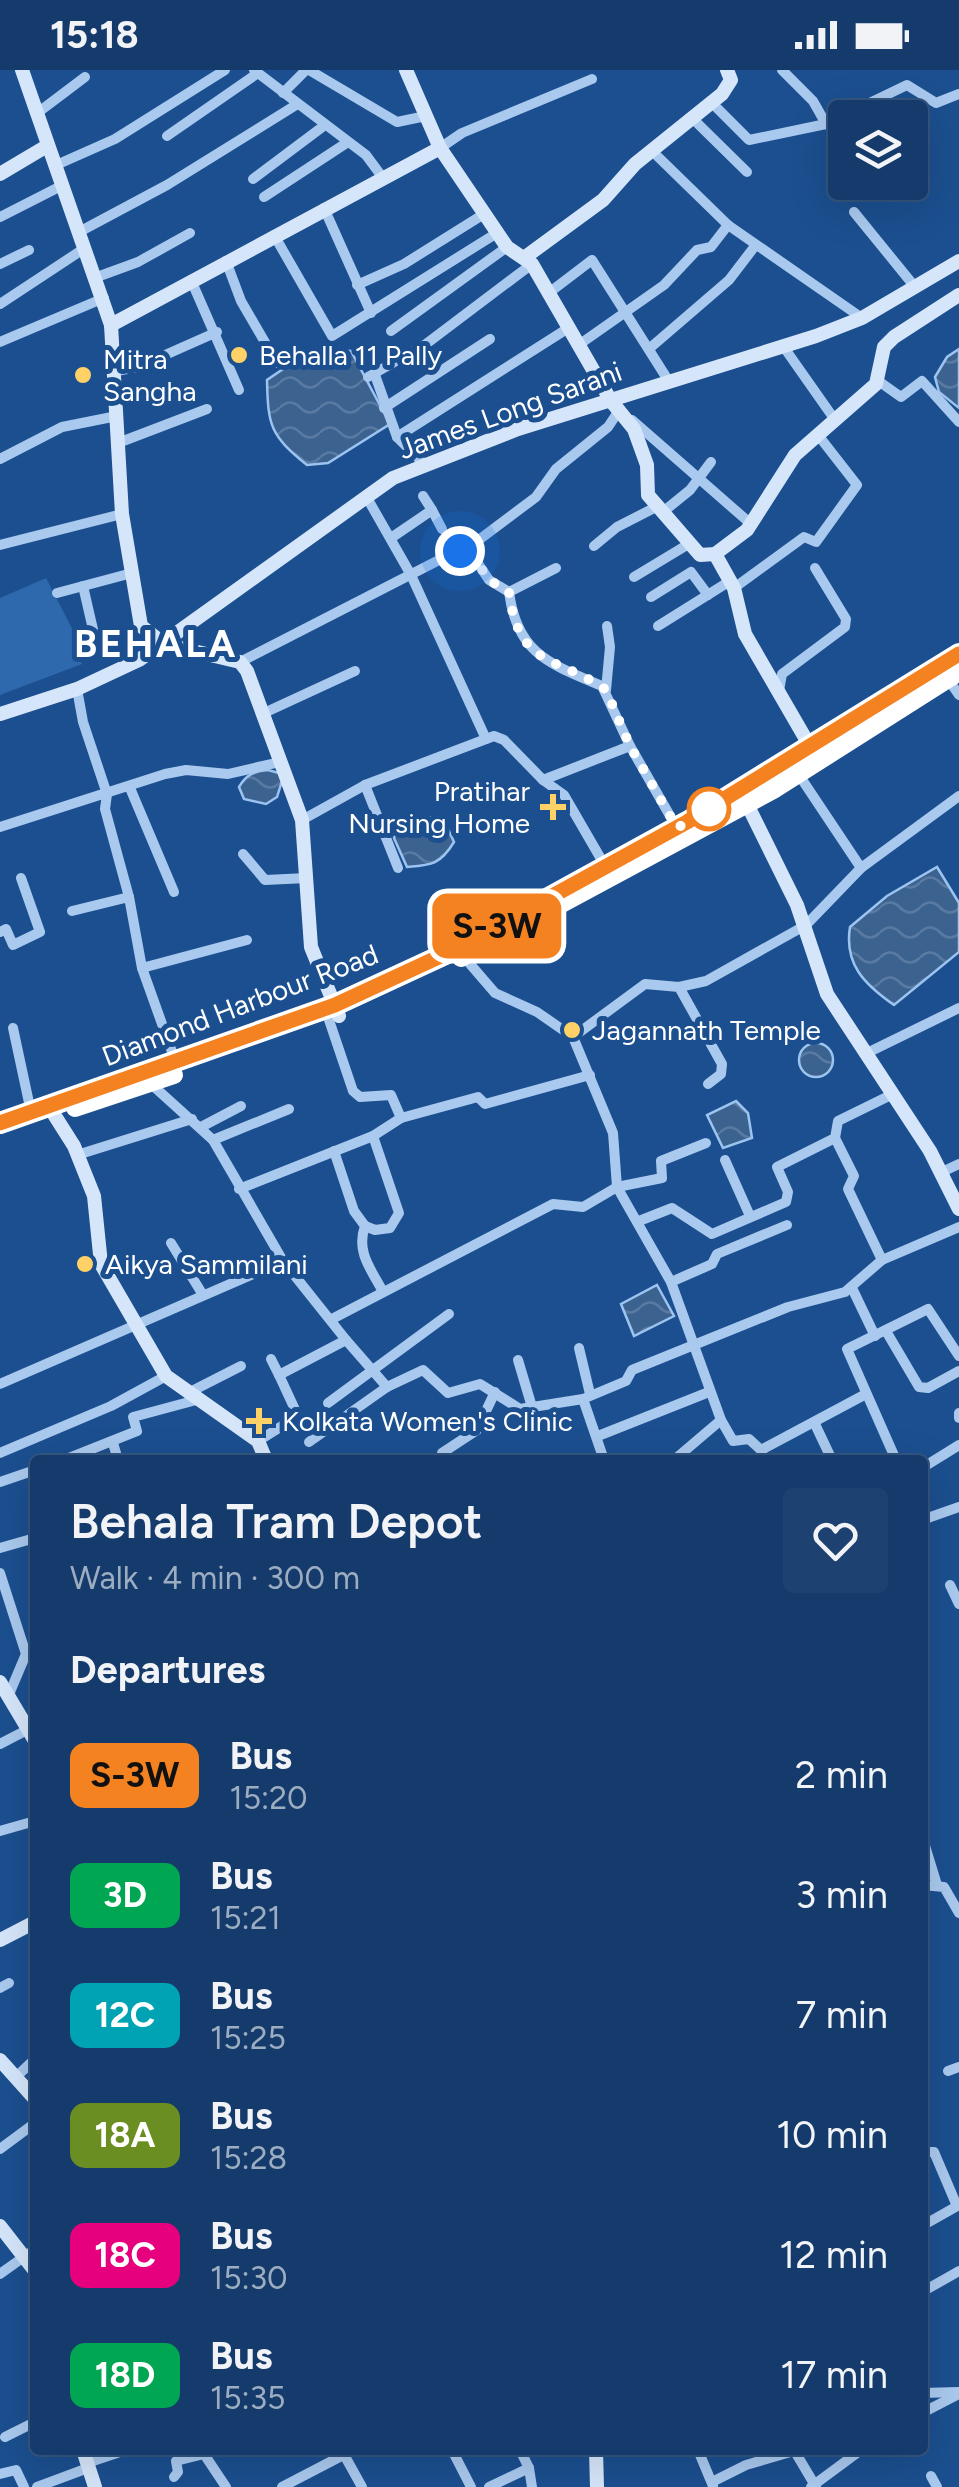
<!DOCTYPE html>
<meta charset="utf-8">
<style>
:root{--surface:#143b6b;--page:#1d4271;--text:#f1f3f6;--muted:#9dadc1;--line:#33557e}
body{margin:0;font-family:Figtree,sans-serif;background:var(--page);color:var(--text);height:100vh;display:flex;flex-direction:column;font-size:38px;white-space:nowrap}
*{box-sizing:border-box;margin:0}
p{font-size:32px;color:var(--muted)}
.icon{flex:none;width:55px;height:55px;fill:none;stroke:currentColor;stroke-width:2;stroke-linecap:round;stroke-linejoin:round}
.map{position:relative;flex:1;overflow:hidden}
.drawer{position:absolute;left:30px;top:1385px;width:898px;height:1000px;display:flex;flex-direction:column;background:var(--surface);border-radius:10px;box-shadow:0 10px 40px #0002,0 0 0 2px var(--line)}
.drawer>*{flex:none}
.badge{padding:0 20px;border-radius:15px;font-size:35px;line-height:65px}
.fabs{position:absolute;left:828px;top:30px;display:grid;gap:20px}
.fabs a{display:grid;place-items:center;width:100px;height:100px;border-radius:10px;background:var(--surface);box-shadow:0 10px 40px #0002,0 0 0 2px var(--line);font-size:50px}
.you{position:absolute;width:50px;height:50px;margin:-25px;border:8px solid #fff;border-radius:50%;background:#1a73e8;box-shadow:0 0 0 15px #1a73e833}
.map>.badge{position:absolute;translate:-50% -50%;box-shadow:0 0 0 5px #fff}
h2{padding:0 40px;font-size:38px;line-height:90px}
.round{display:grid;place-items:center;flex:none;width:105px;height:105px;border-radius:10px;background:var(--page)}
.summary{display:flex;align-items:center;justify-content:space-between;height:170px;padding:0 40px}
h1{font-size:48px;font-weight:600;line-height:75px}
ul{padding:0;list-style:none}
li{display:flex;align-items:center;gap:30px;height:120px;padding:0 40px}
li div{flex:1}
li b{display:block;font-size:38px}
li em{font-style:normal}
li .badge{min-width:110px;font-weight:700;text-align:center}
.status{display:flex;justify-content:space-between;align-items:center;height:70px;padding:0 50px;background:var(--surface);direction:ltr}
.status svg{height:28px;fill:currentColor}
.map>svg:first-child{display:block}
.green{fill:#2e69ad}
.water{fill:url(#water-waves);stroke:#9cc4f0;stroke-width:2.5}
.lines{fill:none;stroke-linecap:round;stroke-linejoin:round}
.street{stroke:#a9c9ee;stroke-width:10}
.secondary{stroke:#d6e6fa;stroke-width:14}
.highway{stroke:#fff;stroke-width:18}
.rail-casing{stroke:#fff;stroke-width:6}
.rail{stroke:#1b4f8f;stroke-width:2.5;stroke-dasharray:8;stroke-linecap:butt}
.line-casing{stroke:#fff;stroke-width:22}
.line{stroke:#f58220;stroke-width:15}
.walk{stroke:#fff;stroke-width:10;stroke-dasharray:0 18}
.poi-dot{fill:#ffd166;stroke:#1b4f8f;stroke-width:4}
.stop-dot{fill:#fff;stroke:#f58220;stroke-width:5}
.labels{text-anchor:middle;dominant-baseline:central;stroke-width:10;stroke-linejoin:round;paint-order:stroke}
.poi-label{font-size:28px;fill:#fff;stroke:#1b4f8f;text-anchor:start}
.street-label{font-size:28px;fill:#fff;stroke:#1b4f8f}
.district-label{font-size:38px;font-weight:bold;letter-spacing:2.5px;fill:#fff;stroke:#1b4f8f}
</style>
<div class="status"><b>15:18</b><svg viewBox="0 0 49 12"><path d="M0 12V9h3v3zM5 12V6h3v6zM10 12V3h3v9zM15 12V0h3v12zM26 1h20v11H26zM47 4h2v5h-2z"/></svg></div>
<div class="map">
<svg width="959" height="2417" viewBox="0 0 959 2417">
<defs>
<pattern id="water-waves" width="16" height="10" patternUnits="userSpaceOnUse" patternTransform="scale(2.5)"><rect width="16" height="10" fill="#3c6290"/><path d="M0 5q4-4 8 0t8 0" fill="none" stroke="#597aa1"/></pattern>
</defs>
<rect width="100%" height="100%" fill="#1b4f8f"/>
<path class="green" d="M46,508l33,64 -5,3 8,19 -82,31v-97z"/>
<g class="water">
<path d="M314,278l37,3 39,73 -62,39 -21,2c-37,-30 -39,-39 -40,-85z"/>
<path d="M959,279v59l-20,-16 -4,-15 12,-20z"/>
<path d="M268,700l11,3 3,8 -5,16 -11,7 -22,-5 -5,-12c7,-12 15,-16 29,-17z"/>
<path d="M417,747l26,1 11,24c-14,23 -23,23 -47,25l-13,-29 2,-10z"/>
<path d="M937,797l22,36v49l-65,53c-30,-21 -50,-41 -44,-78l37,-31z"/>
<circle cx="816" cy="990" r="17"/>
<path d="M736,1031l12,12 4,25 -29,10 -16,-33z"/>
<path d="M657,1215l17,31 -40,20 -13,-32z"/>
</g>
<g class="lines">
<g class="street">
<path d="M254,0l112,85 17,23"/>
<path d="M309,0l88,52 29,-6"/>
<path d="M782,0l31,31 13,23 81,-39 29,18 23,-9"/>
<path d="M283,23l23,-23"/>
<path d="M711,32l38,38 77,-16"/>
<path d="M36,44l49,-37"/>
<path d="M692,48l55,54"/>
<path d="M167,66l91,-63"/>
<path d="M440,78l22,-15 130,-54"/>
<path d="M651,80l77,75 134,93"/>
<path d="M54,96l61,-27 110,-69"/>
<path d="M253,109l72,-54"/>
<path d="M264,127l84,-55"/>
<path d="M324,138l47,105"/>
<path d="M854,142l61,75"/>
<path d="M0,147l61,-31"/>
<path d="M79,162l88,-47 129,-80"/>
<path d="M274,165l58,101 165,-103"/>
<path d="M226,191l15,40 36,62"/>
<path d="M0,194l29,-14"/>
<path d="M97,207l41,-15 52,-29"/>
<path d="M191,210l48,110"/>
<path d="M357,215l47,-21 80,-50"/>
<path d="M550,222l42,-32 76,120"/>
<path d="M0,234l85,-56"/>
<path d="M391,261l116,-84"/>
<path d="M0,272l104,-44"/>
<path d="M580,274l84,-59 33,-35 14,-3 17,-22"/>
<path d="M783,276l52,74"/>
<path d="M650,278l79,-68 26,-34"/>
<path d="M116,301l22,-4 79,-35"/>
<path d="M375,305l22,62 27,27"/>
<path d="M368,307l58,-33 106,-80"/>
<path d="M877,310l24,17 21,-16 37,41"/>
<path d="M384,338l106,-69"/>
<path d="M632,350l119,104"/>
<path d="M397,367l173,-110"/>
<path d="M118,373l89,-34"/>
<path d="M0,389l62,-32 55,-11"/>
<path d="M366,426l45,79 75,164"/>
<path d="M423,426l9,14"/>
<path d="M663,442l27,-22 21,-28"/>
<path d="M391,468l41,-28 10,19"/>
<path d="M0,475l122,-31"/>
<path d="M594,476l23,-19 41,-21"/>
<path d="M467,477l22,33 20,12c8,62 41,72 93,94l28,60 47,82"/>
<path d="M634,507l53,-32"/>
<path d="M83,516l12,52"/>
<path d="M734,518l70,-51 12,5 41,-57 -39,-50"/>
<path d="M509,522l47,-24"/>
<path d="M57,523l75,-20"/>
<path d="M651,527l40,-25 17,23"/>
<path d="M658,556l72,-45"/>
<path d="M240,592l240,-123 56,-42 20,-28 52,-42 12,-18"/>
<path d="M948,609l11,16"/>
<path d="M77,619l6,33 24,72 -2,15 24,88 13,71 34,95"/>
<path d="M606,620l4,-43 -3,-21"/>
<path d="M779,621l3,-17 63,-47 1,-8 -31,-51"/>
<path d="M264,643l91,-42"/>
<path d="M799,705l62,93"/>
<path d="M543,710l21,15 44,76"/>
<path d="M365,715l33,83"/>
<path d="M130,718l44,104"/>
<path d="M302,750l63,-35 129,-49 10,4 39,40 87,-34"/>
<path d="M0,757l165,-53 21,-4 42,4 52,-12"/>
<path d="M243,784l22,26 42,-2"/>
<path d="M72,841l57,-14"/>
<path d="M0,862l6,-3 7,16 27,-13 -19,-54"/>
<path d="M464,887l31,36 42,19 36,25 40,96 4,54 54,95 50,138 12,21 16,-2 12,11 3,10"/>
<path d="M142,898l105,-28"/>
<path d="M679,917l43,77 -1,10 -13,10"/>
<path d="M329,950l24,71 7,6 31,-2 10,23 77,-21 7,7 105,-29"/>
<path d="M13,958l18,84"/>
<path d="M573,967l72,-53 34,3 27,-6 100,-56 55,-57 98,-72"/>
<path d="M865,984l94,-46"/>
<path d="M150,1013l63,57 70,121 63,79 -67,35 19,41 -40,25"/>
<path d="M201,1057l40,-21"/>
<path d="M835,1068l19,38 -6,13 34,71"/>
<path d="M213,1070l76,-31"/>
<path d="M334,1081l20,60 11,15c-9,25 5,42 17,64"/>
<path d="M77,1085l115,-36"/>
<path d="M725,1090l25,56"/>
<path d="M942,1102l17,-8"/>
<path d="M239,1119l134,-53 28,-18"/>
<path d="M639,1151l33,-13 40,26 74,-32 2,-10 -11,-25 58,-29 3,-17 55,-27"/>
<path d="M365,1156l10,4 15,-2 9,-15 -26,-77"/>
<path d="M171,1173l32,52"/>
<path d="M671,1212l41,-18 5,-10 70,-29"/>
<path d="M852,1218l23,48"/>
<path d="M332,1249l221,-115 30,3 34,-20 45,-9 -1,-17 45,-18"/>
<path d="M886,1261l33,56 9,1 31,-17"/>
<path d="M346,1270l41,47 36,-17 25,23 32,-9 40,25 63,-10 21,61"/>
<path d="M579,1278l11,46"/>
<path d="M271,1289l8,16"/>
<path d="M518,1290l14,47"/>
<path d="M0,1314l283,-123"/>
<path d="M190,1322l51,-26"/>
<path d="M583,1329l43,-18 6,-11 156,-63 57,-15 37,-32 77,-33"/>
<path d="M328,1333l121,-89"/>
<path d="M959,1343v5"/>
<path d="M814,1352l18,38"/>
<path d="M598,1366l111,-44"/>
<path d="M309,1372l78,-55"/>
<path d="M113,1373l5,17"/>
<path d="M761,1380l105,-56"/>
<path d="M0,1383l111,-47 55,-30"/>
<path d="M442,1383l35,-23 18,-38"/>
<path d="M64,1390l73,-29 -4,-14 67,-18"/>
<path d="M674,1390l47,-40"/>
<path d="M896,1390l-49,-111 81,-40 31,47"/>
<path d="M922,1398l37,-23"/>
<path d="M0,1412l35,-12"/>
<path d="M922,1450l37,-13"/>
<path d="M0,1478l35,-10"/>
<path d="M0,1503l26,81 -16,38"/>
<path d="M950,1515l9,19"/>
<path d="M0,1674l25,-13"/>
<path d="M0,1761l35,-10"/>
<path d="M922,1766l15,49"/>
<path d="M922,1815l22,2 15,26"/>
<path d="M0,1918l9,-5"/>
<path d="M948,2001l11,-4"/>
<path d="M17,2006l18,-17"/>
<path d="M0,2079l35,-26"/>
<path d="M922,2082h12l23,54"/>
<path d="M922,2156l37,-21"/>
<path d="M0,2204l35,-25"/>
<path d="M922,2222l37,-21"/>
<path d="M922,2323l37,-1"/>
<path d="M922,2343l37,-19"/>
<path d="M5,2367l30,-15"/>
<path d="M261,2380l1,2"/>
<path d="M452,2380l19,37"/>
<path d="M520,2380l9,18"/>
<path d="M698,2380l15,36"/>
<path d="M794,2380l22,37"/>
<path d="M342,2381l20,36"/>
<path d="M87,2393l39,-13"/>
<path d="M0,2404l16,-4 8,17"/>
<path d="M931,2406l6,11"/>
<path d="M174,2407l4,-5 -2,-11 28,-7 22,33"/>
<path d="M712,2412l34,-17 48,-14"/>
<path d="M37,2417l51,-19"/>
<path d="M282,2417l71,-37"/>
<path d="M489,2417l40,-19 3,19"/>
<path d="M811,2417l50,-37"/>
</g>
<g class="secondary">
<path d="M22,0l89,255 11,189 19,112 23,18 76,18 7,9 55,149 9,127 28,69"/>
<path d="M406,0l34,78 67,99 25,17 79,137 23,28 13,36 1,30 52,60 15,-1 32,-24 48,-75 81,-71 8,-37 10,-10 65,-42"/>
<path d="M0,104l47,-28"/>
<path d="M524,188l79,-58 32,-36 87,-70 9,-14 -4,-10"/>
<path d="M111,255l329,-177"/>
<path d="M715,484l19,34 11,46 66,114"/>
<path d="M0,644l77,-25 62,-29 254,-182 125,-49 298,-93 46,-18 97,-57"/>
<path d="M747,734l50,101 30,89 103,157 29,58"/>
<path d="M48,1035l26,41 20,50 7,68 65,112 92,65 8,19"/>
<path d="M0,1612l35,59"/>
<path d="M0,1870l35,-18"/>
<path d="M0,1990l35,39"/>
<path d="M0,2156l35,45"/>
<path d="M83,2380l12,37"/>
<path d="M596,2380l1,37"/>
</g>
<g class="highway">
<path d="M461,888l314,-169 184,-117"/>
<path d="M75,1038l99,-33"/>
<path d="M0,1053l335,-118 120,-56 232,-127 272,-168"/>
</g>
<g class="rail-casing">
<path id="rail" d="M0,1052c117,-40 236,-76 350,-124 214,-91 414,-214 609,-338"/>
</g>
<use href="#rail" class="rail"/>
</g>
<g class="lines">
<g class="line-casing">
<path id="line" d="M0,1053l335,-118 121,-56 231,-127 272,-168"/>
</g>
<use href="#line" class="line"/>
<path class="walk" d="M460,481l7,-4 22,33 20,12c10,77 47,63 97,98l24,56 47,82 32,-19"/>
</g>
<g class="poi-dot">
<circle cx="239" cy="285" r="10"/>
<circle cx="83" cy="305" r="10"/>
<path d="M548 722h10v10h10v10h-10v10h-10v-10h-10v-10h10z"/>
<circle cx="572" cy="960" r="10"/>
<circle cx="85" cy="1194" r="10"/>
<path d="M254 1336h10v10h10v10h-10v10h-10v-10h-10v-10h10z"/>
</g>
<circle class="stop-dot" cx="709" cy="739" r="20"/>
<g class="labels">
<g class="poi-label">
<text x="259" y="285">Behalla 11 Pally</text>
<text x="103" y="289">Mitra<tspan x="103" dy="32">Sangha</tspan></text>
<text x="530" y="721" text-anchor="end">Pratihar<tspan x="530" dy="32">Nursing Home</tspan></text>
<text x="592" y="960">Jagannath Temple</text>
<text x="105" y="1194">Aikya Sammilani</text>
<text x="282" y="1351">Kolkata Women's Clinic</text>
</g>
<g class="street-label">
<text transform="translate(510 340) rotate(-20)">James Long Sarani</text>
<text transform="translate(240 935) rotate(-21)">Diamond Harbour Road</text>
</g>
<g class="district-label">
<text x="156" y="574">BEHALA</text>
</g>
</g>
</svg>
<div class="fabs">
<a><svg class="icon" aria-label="layers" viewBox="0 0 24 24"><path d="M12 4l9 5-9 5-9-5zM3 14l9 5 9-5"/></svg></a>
</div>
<div class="you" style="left:460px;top:481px"></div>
<b class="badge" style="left:497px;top:856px;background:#f58220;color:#111">S-3W</b>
<section class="drawer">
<div class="summary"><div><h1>Behala Tram Depot</h1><p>Walk · 4 min · 300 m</p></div><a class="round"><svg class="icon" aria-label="heart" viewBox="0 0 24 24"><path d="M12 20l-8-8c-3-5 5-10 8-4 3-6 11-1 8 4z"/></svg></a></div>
<h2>Departures</h2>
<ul>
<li><span class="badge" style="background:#f58220;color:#111">S-3W</span><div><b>Bus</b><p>15:20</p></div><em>2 min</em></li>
<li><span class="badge" style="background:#00a651;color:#fff">3D</span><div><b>Bus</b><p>15:21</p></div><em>3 min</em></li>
<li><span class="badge" style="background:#00a3b4;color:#fff">12C</span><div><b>Bus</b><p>15:25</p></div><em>7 min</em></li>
<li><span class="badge" style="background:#6b8e23;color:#fff">18A</span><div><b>Bus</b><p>15:28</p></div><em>10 min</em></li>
<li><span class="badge" style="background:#e6007e;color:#fff">18C</span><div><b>Bus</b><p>15:30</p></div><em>12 min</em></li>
<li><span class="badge" style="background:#00a651;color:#fff">18D</span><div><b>Bus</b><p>15:35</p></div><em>17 min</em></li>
</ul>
</section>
</div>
